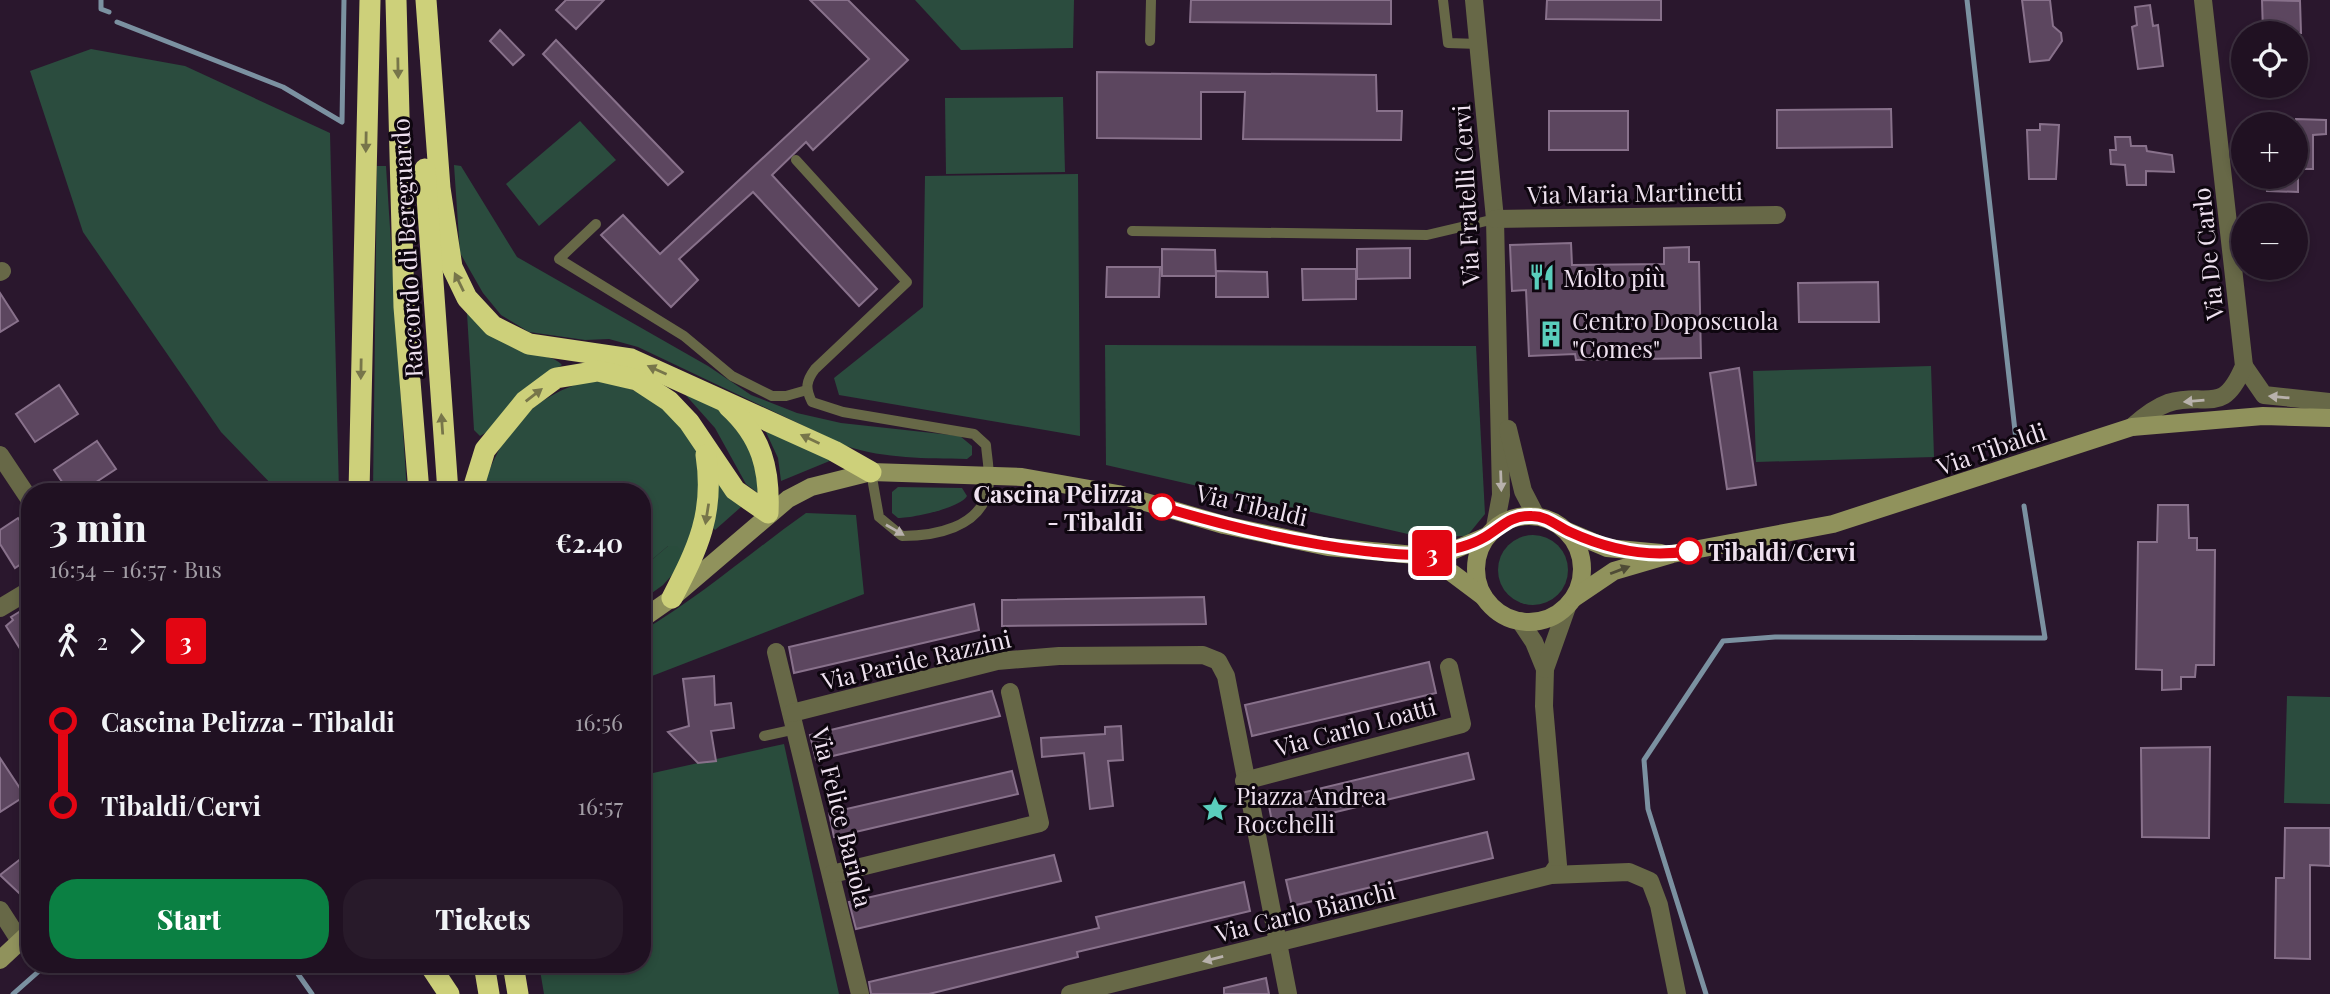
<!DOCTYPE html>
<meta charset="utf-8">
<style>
:root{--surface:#201122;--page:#281a2a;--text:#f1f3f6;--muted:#a29da5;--line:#3d3140;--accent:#0b8043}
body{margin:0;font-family:"Playfair Display",serif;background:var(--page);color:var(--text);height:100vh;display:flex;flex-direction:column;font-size:26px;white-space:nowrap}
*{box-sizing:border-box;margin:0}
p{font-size:23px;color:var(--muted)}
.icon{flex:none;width:38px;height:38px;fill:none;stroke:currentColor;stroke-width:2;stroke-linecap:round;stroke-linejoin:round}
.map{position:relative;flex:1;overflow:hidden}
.panel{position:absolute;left:21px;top:483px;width:630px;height:490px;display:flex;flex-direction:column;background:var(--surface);border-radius:28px;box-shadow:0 4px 10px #0003,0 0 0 2px var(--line)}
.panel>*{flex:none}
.badge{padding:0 14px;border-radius:5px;font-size:24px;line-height:46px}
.controls{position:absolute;left:2231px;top:21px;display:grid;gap:14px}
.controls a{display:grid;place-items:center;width:77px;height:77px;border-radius:50%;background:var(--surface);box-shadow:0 4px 10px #0003,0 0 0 2px var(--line);font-size:35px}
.map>.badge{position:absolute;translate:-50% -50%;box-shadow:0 0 0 4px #fff}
.legs{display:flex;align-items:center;gap:10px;height:77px;padding:0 28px;font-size:23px}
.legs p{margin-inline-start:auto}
.head{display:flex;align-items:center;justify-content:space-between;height:119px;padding:0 28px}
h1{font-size:38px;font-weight:800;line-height:52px}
.button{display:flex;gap:14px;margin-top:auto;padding:14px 28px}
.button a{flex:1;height:80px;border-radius:28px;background:var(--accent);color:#fff;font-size:28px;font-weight:800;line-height:80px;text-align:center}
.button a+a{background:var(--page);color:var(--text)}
ul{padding:0 28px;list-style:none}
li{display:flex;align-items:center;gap:24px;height:84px;font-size:26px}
li i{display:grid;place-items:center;width:10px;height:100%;margin:0 9px;background:currentColor}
li i::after{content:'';width:18px;height:18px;margin:-9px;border:5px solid;border-radius:50%;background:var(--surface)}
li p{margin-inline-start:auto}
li:first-child i{background:linear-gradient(#0000 50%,currentColor 0)}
li:last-child i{background:linear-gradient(currentColor 50%,#0000 0)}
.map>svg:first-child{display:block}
.green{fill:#2b4c3e}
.forest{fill:#294c3c}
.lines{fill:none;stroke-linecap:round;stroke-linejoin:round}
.stream{stroke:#7b91a1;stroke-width:5}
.building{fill:#5c465f;stroke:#88718b;stroke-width:2}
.lane{stroke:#676847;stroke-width:10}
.street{stroke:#676847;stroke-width:18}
.secondary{stroke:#90925c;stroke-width:18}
.highway{stroke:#cdd07a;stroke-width:21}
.oneway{fill:#77754a}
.oneway2{fill:#b8b1ac}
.oneway3{fill:#4f4c36}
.line-1-casing{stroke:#fff;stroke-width:16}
.line-1{stroke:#e30613;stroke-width:10}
.stop-1-dot{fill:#fff;stroke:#e30613;stroke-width:3.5}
.labels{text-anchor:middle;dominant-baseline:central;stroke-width:6;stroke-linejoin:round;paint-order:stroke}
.street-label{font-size:24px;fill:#eee1ef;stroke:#0e060f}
.poi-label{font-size:24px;fill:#eee1ef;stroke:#0e060f;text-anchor:start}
.stop-label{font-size:24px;font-weight:bold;fill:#eee1ef;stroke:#0e060f;text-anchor:end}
</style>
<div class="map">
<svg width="2330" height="994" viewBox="0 0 2330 994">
<rect width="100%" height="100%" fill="#2a172d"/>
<g class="green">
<path d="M915,0h159l-1,48 -112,2z"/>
<path d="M91,49l94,17 145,67 9,359h-60l-58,-60 -138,-200 -53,-161z"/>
<path d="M1063,97l2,75 -119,2 -1,-76z"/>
<path d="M580,121l36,39 -77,66 -33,-42z"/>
<path d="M454,165l7,1 56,91 191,109 43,29 46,18 44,10 119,13 12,10v9l-5,4c-42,-1 -81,0 -121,-13l-208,-99 -29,-8 -24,1 -56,-8 -28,-17 -18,-22 -23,-40z"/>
<path d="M377,166h9l21,326h-34z"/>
<path d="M1078,174l2,262 -241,-41 -5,-17 89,-71 2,-131z"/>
<path d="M467,313c16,14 33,30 54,38 12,5 33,4 41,14l-41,26 -34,41 -7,4 -6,-6z"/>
<path d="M1105,345l371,1 9,168 -18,22 -46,1 -315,-72z"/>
<path d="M1931,366l3,91 -178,5 -3,-91z"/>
<path d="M586,381c63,1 119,44 118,111 0,19 -16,53 -22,72l-14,-18 -20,17h-6v-71h-161c20,-58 45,-92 105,-111z"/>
<path d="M683,392l32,11 40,50 3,40 -12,-9 -31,-56z"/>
<path d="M765,430l67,30 -51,21 -3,-23z"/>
<path d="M717,478l24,29 -26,23 -2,-2z"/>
<path d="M898,487l64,1 5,8c-7,12 -54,22 -69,22l-6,-5v-21z"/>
<circle cx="1533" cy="570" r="35"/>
<path d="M2287,696l43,1v107l-46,-1z"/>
</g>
<g class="forest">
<path d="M806,513l50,2 8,79 -212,82 1,97 131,-29 55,250h-295l-5,-30h103v-333c58,-34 109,-79 164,-118z"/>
<path d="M668,546h9l5,5v13l-19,21 -21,15v-37h6z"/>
</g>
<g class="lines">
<g class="stream">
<path d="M101,0v9l8,3"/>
<path d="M1967,0l49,440"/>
<path d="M117,22l166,65 59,35 2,-122"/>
<path d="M291,964l21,30"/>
<path d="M13,994l34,-30"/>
<path d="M1706,994l-58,-185 -4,-49 79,-119 52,-4 270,1 -21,-132"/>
</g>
</g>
<g class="building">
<path d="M566,0h38l-28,29 -20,-19z"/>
<path d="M810,0h38l60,60 -95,90 -7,-8 -34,33 105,114 -18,17 -106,-114 -74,67 19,21 -27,27 -70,-72 22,-20 37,39 209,-195z"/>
<path d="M1191,0h200v24l-201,-2z"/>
<path d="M1547,0h114v20l-115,-1z"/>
<path d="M2022,0h28l3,26 8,7 1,8 -13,19 -19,2z"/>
<path d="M2262,0l38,1 1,32h-38z"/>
<path d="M2150,5l3,21 5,-1 5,41 -25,3 -6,-42 5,-2 -2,-18z"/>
<path d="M500,30l24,25 -11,10 -23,-24z"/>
<path d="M556,40l127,132 -15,13 -125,-131z"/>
<path d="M1097,72l279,3 1,36h25l-1,29 -158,-1 2,-47h-44v47l-104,-1z"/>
<path d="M1891,109l1,38 -115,1v-38z"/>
<rect x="1549" y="111" width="79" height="39"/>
<path d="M2296,119l30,1v14l-13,1v34h-17z"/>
<path d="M2040,124l19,1 -3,54h-27l-2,-49h13z"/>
<path d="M2115,137h15l1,9h15l1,5 25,4 2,17 -28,-1v14h-19l-2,-20 -14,-1 -1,-14h6z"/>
<path d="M2268,177h30v15l-31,-1z"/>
<path d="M1571,243l1,22 92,-1v-16l25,-1v15h10l2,96 -125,2 -1,-6 -46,2 -3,-66 -14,1 -2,-46z"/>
<path d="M1410,248v30l-53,1v-30z"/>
<path d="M1162,249l53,1 1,26h-54z"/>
<path d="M1107,267h53l-1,30h-53z"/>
<path d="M1302,269h54v30l-53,1z"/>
<path d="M1216,271l51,1 1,25h-52z"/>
<path d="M1878,282l1,40h-80l-1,-39z"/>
<path d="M0,293l18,28 -18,11z"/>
<path d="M1739,368l17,117 -29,4 -17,-116z"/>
<path d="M59,385l19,29 -43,28 -19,-28z"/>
<path d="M97,441l19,28 -35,23h-12l-15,-22z"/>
<path d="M2158,505h30l1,33h8v12h18l-1,115h-18l-1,12h-14v12l-19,1v-20l-26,-1 2,-127h19z"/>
<path d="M18,518l12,17v23l-15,10 -15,-24v-14z"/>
<path d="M1204,597l2,27 -204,2v-26z"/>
<path d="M974,604l5,26 -185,43 -5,-26z"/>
<path d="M24,609l6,8v48l-24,-39 7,-6 -2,-3z"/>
<path d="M1429,662l7,31 -184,43 -7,-31z"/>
<path d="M714,676l1,29 16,-2 3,25 -23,3 5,30 -18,2 -30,-31 21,-6 -6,-47z"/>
<path d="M992,691l8,25 -184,44 -6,-25z"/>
<path d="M1121,726l2,34 -15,1 5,45 -23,3 -6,-56 -42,4 -1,-19 64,-4v-7z"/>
<path d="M2210,747l-1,91 -67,-1 -1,-89z"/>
<path d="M1468,753l6,26 -201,48 -5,-26z"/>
<path d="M0,758l25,38 -25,16z"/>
<path d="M1012,771l6,23 -184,43 -5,-24z"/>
<path d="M2285,828h45v38l-20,-1v94l-35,-1 1,-80h8z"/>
<path d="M1487,832l6,26 -201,48 -6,-26z"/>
<path d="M1054,855l7,26 -205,48 -7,-27z"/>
<path d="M23,857l7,8v21l-10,8 -20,-19z"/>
<path d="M1244,882l6,29 -173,41 1,5 -149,37h-58l-2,-12 230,-54 -3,-11z"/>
<path d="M1266,978l3,16h-45v-6z"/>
</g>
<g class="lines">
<g class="lane">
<path d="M1443,0l5,43 31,1"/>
<path d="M1150,41l1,-41"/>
<path d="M796,160l111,122 -92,87c-9,12 -10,19 -3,33l31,10 131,22 12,11c1,14 5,31 2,45 -8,38 -54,46 -86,46l-23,-19 -8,-45"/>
<path d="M596,224l-37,35 125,77 48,40 40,20h14l21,-6"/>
<path d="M1132,231l295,4 68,-16"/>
<path d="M764,736l32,-7"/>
</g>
<g class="street">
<path d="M1474,0l21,219 6,276 -6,32"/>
<path d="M1495,219l282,-4"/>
<path d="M0,272l2,-1"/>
<path d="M2244,366l20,29 66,7"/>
<path d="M2132,427c11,-10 22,-19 36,-24 41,-12 54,14 76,-37l-41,-366"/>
<path d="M1508,429l15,62 13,25"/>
<path d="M0,455l30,45"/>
<path d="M0,608l30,-18"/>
<path d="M1520,621l14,21 11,27 -1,37 14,159 -7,10"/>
<path d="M776,652l84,342"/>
<path d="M1545,669l22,-62"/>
<path d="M792,713l205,-52 62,-5 144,-1 15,6 8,15 62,318"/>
<path d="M1244,781l218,-57 -13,-57"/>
<path d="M832,874l208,-51 -30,-131"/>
<path d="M0,910l20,31"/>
<path d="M1070,994l481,-119 78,-3 21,9 9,24 18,89"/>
</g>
<g class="secondary">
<circle cx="1529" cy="569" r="53"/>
<path d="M1567,531l40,17 54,5"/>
<path d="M1415,555l37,18 32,24"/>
<path d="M1574,598l40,-27 58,-17 161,-30 299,-97 131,-11 67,2"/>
<path d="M642,619l30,-21 116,-99 23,-12 60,-15 151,5 96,17 106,31 104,22 87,8 39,-5 33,-14"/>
<path d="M0,960l30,-28"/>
</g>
<g class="highway">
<path d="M396,0l8,307 15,185"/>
<path d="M426,0l14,188 12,79 15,31 26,28 36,18 102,15 203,92 37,21"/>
<path d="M425,169l23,323"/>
<path d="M359,492l11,-492"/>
<path d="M472,492l13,-42 40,-49 31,-23 42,-7 39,9 32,21 20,21 46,68 33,23c2,-44 -6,-76 -40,-107"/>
<path d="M672,598c26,-50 43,-85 34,-143"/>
<path d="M429,964l20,30"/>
<path d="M484,964l5,30"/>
<path d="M513,964l5,30"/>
</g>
</g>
<defs><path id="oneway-solid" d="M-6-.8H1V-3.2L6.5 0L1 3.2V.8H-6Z" transform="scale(1.75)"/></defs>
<g class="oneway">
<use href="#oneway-solid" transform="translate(398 68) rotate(89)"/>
<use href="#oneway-solid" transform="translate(366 142) rotate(91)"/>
<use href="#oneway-solid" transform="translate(459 282) rotate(-116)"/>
<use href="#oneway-solid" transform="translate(361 369) rotate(91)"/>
<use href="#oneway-solid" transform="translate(657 370) rotate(-156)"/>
<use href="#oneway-solid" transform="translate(534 395) rotate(-38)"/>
<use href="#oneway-solid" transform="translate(442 424) rotate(-94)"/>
<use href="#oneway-solid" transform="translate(810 439) rotate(-155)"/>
<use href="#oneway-solid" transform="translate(707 514) rotate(99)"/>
</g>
<g class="oneway2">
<use href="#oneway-solid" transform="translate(2279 397) rotate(-175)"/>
<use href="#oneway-solid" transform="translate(2194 401) rotate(175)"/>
<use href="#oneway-solid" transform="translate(1501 481) rotate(88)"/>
<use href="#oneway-solid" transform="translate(895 530) rotate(30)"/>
<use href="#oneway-solid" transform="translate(1213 959) rotate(166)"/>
</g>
<use class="oneway3" href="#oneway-solid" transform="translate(1620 570) rotate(-21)"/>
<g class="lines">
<g class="line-1-casing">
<path id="line-1" d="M1162,507c67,20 134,36 203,44 21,2 43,6 64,2 19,-2 39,-6 56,-16 17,-10 25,-22 47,-21 15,0 25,10 38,16 37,17 79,26 119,19"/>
</g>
<use href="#line-1" class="line-1"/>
</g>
<defs>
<g id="restaurant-bare" transform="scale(2.1)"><path d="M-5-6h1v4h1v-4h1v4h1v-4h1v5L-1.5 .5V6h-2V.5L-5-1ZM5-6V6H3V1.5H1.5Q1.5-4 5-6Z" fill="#5acebc" stroke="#0e060f" stroke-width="2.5" paint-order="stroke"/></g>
<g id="building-bare" transform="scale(2.1)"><path d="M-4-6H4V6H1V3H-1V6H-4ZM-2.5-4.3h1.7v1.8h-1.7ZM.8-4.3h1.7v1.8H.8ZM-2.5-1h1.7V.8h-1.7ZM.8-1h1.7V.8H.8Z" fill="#5acebc" stroke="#0e060f" stroke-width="2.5" paint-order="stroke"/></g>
<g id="sight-bare" transform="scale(2.1)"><path d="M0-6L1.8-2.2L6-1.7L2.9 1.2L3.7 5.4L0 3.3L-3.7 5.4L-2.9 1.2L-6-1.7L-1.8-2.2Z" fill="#5acebc" stroke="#0e060f" stroke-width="2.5" paint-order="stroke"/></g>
</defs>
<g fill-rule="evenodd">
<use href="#restaurant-bare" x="1542" y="277"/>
<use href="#building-bare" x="1551" y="334"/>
<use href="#sight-bare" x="1215" y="809"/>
</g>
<g class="stop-1-dot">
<circle cx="1162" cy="507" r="12"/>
<circle cx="1689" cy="551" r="12"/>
</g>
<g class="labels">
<g class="street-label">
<text transform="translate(1635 192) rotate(-1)">Via Maria Martinetti</text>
<text transform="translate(1465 195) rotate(-93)">Via Fratelli Cervi</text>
<text transform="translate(406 248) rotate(-93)">Raccordo di Bereguardo</text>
<text transform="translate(2207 254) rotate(-96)">Via De Carlo</text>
<text transform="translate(1991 448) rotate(-19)">Via Tibaldi</text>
<text transform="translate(1252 504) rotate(13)">Via Tibaldi</text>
<text transform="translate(916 659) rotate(-13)">Via Paride Razzini</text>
<text transform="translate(1355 726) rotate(-15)">Via Carlo Loatti</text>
<text transform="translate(843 817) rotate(76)">Via Felice Bariola</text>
<text transform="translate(1305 911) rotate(-14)">Via Carlo Bianchi</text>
</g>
<g class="poi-label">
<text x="1563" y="277">Molto più</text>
<text x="1572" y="320">Centro Doposcuola<tspan x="1572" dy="28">"Comes"</tspan></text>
<text x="1236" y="795">Piazza Andrea<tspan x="1236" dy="28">Rocchelli</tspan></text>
</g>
<g class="stop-label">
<text x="1143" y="493">Cascina Pelizza<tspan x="1143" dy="28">- Tibaldi</tspan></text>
<text x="1708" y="551" text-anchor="start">Tibaldi/Cervi</text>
</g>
</g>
</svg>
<div class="controls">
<a><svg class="icon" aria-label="locate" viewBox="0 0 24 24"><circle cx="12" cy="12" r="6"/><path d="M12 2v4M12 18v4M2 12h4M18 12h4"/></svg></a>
<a>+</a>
<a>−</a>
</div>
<b class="badge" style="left:1432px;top:553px;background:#e30613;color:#fff">3</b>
<section class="panel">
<div class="head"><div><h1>3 min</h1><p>16:54 – 16:57 · Bus</p></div><b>€2.40</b></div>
<div class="legs"><svg class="icon" aria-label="walk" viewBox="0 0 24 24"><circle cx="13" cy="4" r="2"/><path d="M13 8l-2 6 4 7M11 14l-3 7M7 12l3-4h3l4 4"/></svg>2<svg class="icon" aria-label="forward" viewBox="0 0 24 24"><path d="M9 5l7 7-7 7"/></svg><b class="badge" style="background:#e30613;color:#fff">3</b></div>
<ul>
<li><i style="color:#e30613"></i><b>Cascina Pelizza - Tibaldi</b><p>16:56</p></li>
<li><i style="color:#e30613"></i><b>Tibaldi/Cervi</b><p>16:57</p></li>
</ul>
<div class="button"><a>Start</a><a>Tickets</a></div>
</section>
</div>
